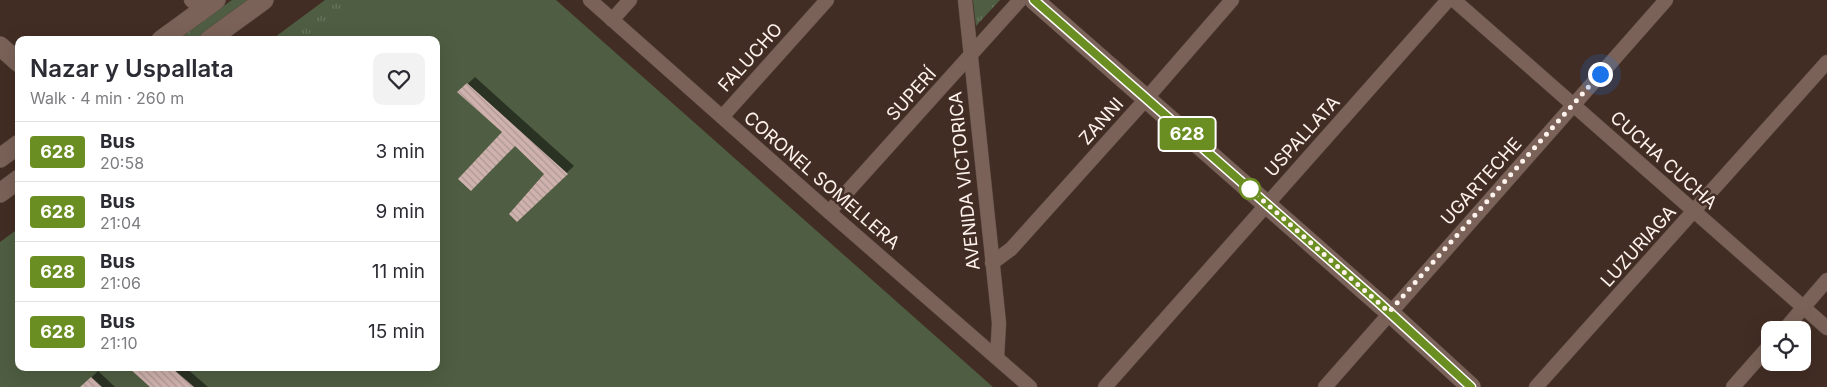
<!DOCTYPE html>
<meta charset="utf-8">
<style>
:root{--surface:#fff;--page:#f2f2f3;--text:#2b2b33;--muted:#7c7c81;--line:#e1e1e2}
body{margin:0;font-family:Inter,sans-serif;background:var(--page);color:var(--text);height:100vh;display:flex;flex-direction:column;font-size:19px;white-space:nowrap}
*{box-sizing:border-box;margin:0}
p{font-size:16px;color:var(--muted)}
.icon{flex:none;width:28px;height:28px;fill:none;stroke:currentColor;stroke-width:2;stroke-linecap:round;stroke-linejoin:round}
.map{position:relative;flex:1;overflow:hidden}
.panel{position:absolute;left:15px;top:36px;width:425px;height:335px;display:flex;flex-direction:column;background:var(--surface);border-radius:10px;box-shadow:0 5px 20px #0002}
.panel>*{flex:none}
.badge{padding:0 10px;border-radius:4px;font-size:18px;line-height:32px}
.fabs{position:absolute;left:1761px;top:321px;display:grid;gap:10px}
.fabs a{display:grid;place-items:center;width:50px;height:50px;border-radius:10px;background:var(--surface);box-shadow:0 5px 20px #0002;font-size:25px}
.you{position:absolute;width:25px;height:25px;margin:-12px;border:4px solid #fff;border-radius:50%;background:#1a73e8;box-shadow:0 0 0 8px #1a73e833}
.map>.badge{position:absolute;translate:-50% -50%;box-shadow:0 0 0 2px #fff}
.round{display:grid;place-items:center;flex:none;width:52px;height:52px;border-radius:10px;background:var(--page)}
.headline{display:flex;align-items:center;justify-content:space-between;height:85px;padding:0 15px}
h1{font-size:24px;font-weight:600;line-height:38px}
ul{padding:0;list-style:none}
li{display:flex;align-items:center;gap:15px;height:60px;padding:0 15px;border-top:1px solid var(--line)}
li div{flex:1}
li b{display:block;font-size:19px}
li em{font-style:normal}
li .badge{min-width:55px;font-weight:700;text-align:center}
.map>svg:first-child{display:block}
.grass{fill:#4f5e42}
.park{fill:url(#park-tufts)}
.shadow{fill:#0007}
.building{fill:url(#building-back-hatch)}
.lines{fill:none;stroke-linecap:round;stroke-linejoin:round}
.street-casing{stroke:#5b4a42;stroke-width:15}
.secondary-casing{stroke:#5b4a42;stroke-width:20}
.street{stroke:#7a6258;stroke-width:14}
.secondary{stroke:#7a6258;stroke-width:19}
.line-casing{stroke:#fff;stroke-width:11}
.line{stroke:#6b8e23;stroke-width:8}
.walk{stroke:#fef2ed;stroke-width:5;stroke-dasharray:0 9}
.stop-dot{fill:#fff;stroke:#6b8e23;stroke-width:2.5}
.labels{text-anchor:middle;dominant-baseline:central;stroke-width:5;stroke-linejoin:round;paint-order:stroke}
.street-label{font-size:18px;fill:#fef2ed;stroke:#422d24}
</style>
<div class="map">
<svg width="1827" height="387" viewBox="0 0 1827 387">
<defs>
<pattern id="park-tufts" width="24" height="20" patternUnits="userSpaceOnUse" patternTransform="scale(1.25)"><rect width="24" height="20" fill="#4f5e42"/><path d="M3 7l-1-3M5 7V3M7 7l1-3M15 17l-1-3M17 17v-4M19 17l1-3" fill="none" stroke="#69765e"/></pattern>
<pattern id="building-back-hatch" width="6" height="6" patternUnits="userSpaceOnUse" patternTransform="scale(1.25)"><rect width="6" height="6" fill="#cfb2ad"/><path d="M-1 5l2 2M0 0l6 6M5-1l2 2" fill="none" stroke="#ae9894"/></pattern>
</defs>
<rect width="100%" height="100%" fill="#422d24"/>
<path class="grass" d="M325,0h231l437,387h-993v-145l19,-14v140h417v-328h-165z"/>
<g class="park">
<path d="M232,0h27l-55,40h-27z"/>
<path d="M329,0h31l-51,40h-34z"/>
<path d="M973,0h27l-24,26z"/>
</g>
<g class="shadow">
<path d="M475,77l99,89 -57,54 29,-46 -42,-42 -45,-40z"/>
<path d="M131,368h55l22,19h-56z"/>
<path d="M98,371l17,16h-33z"/>
</g>
<g class="building">
<path d="M467,83l101,91 -51,48 -8,-8 35,-40 -29,-28 -44,45 -13,-12 44,-47 -45,-40z"/>
<path d="M129,368h43l22,19h-44z"/>
<path d="M91,377l11,10h-22z"/>
</g>
<g class="lines">
<g class="street-casing">
<g id="street">
<path d="M191,0l11,10"/>
<path d="M590,0l239,212 201,175"/>
<path d="M965,0l34,323 -2,35"/>
<path d="M1454,0l373,328"/>
<path d="M612,20l18,-20"/>
<path d="M722,117l105,-117"/>
<path d="M829,212l191,-212"/>
<path d="M992,263l19,-14 135,-150 86,-99"/>
<path d="M1784,330l43,-50"/>
<path d="M1105,387l343,-387"/>
<path d="M1325,387l341,-387"/>
<path d="M1536,387l291,-325"/>
<path d="M1733,387l37,-42"/>
</g>
</g>
<g class="secondary-casing">
<g id="secondary">
<path d="M1034,0l355,312 82,75"/>
<path d="M161,40l55,-40"/>
<path d="M209,40l55,-40"/>
<path d="M0,46l19,17"/>
<path d="M0,158l19,-14"/>
<path d="M0,193l19,-14"/>
</g>
</g>
<use href="#street" class="street"/>
<use href="#secondary" class="secondary"/>
</g>
<g class="lines">
<g class="line-casing">
<path id="line" d="M1034,0l342,300 95,87"/>
</g>
<use href="#line" class="line"/>
<path class="walk" d="M1250,189l139,123 211,-238"/>
</g>
<circle class="stop-dot" cx="1250" cy="189" r="10"/>
<g class="labels">
<g class="street-label">
<text transform="translate(750 57) rotate(-48)">FALUCHO</text>
<text transform="translate(911 94) rotate(-48)">SUPERÍ</text>
<text transform="translate(1101 121) rotate(-48)">ZANNI</text>
<text transform="translate(1302 136) rotate(-48)">USPALLATA</text>
<text transform="translate(1664 160) rotate(42)">CUCHA CUCHA</text>
<text transform="translate(822 180) rotate(41)">CORONEL SOMELLERA</text>
<text transform="translate(964 181) rotate(-96)">AVENIDA VICTORICA</text>
<text transform="translate(1481 181) rotate(-48)">UGARTECHE</text>
<text transform="translate(1638 246) rotate(-48)">LUZURIAGA</text>
</g>
</g>
</svg>
<div class="fabs">
<a><svg class="icon" aria-label="locate" viewBox="0 0 24 24"><circle cx="12" cy="12" r="6"/><path d="M12 2v4M12 18v4M2 12h4M18 12h4"/></svg></a>
</div>
<div class="you" style="left:1600px;top:74px"></div>
<b class="badge" style="left:1187px;top:134px;background:#6b8e23;color:#fff">628</b>
<section class="panel">
<div class="headline"><div><h1>Nazar y Uspallata</h1><p>Walk · 4 min · 260 m</p></div><a class="round"><svg class="icon" aria-label="heart" viewBox="0 0 24 24"><path d="M12 20l-8-8c-3-5 5-10 8-4 3-6 11-1 8 4z"/></svg></a></div>
<ul>
<li><span class="badge" style="background:#6b8e23;color:#fff">628</span><div><b>Bus</b><p>20:58</p></div><em>3 min</em></li>
<li><span class="badge" style="background:#6b8e23;color:#fff">628</span><div><b>Bus</b><p>21:04</p></div><em>9 min</em></li>
<li><span class="badge" style="background:#6b8e23;color:#fff">628</span><div><b>Bus</b><p>21:06</p></div><em>11 min</em></li>
<li><span class="badge" style="background:#6b8e23;color:#fff">628</span><div><b>Bus</b><p>21:10</p></div><em>15 min</em></li>
</ul>
</section>
</div>
